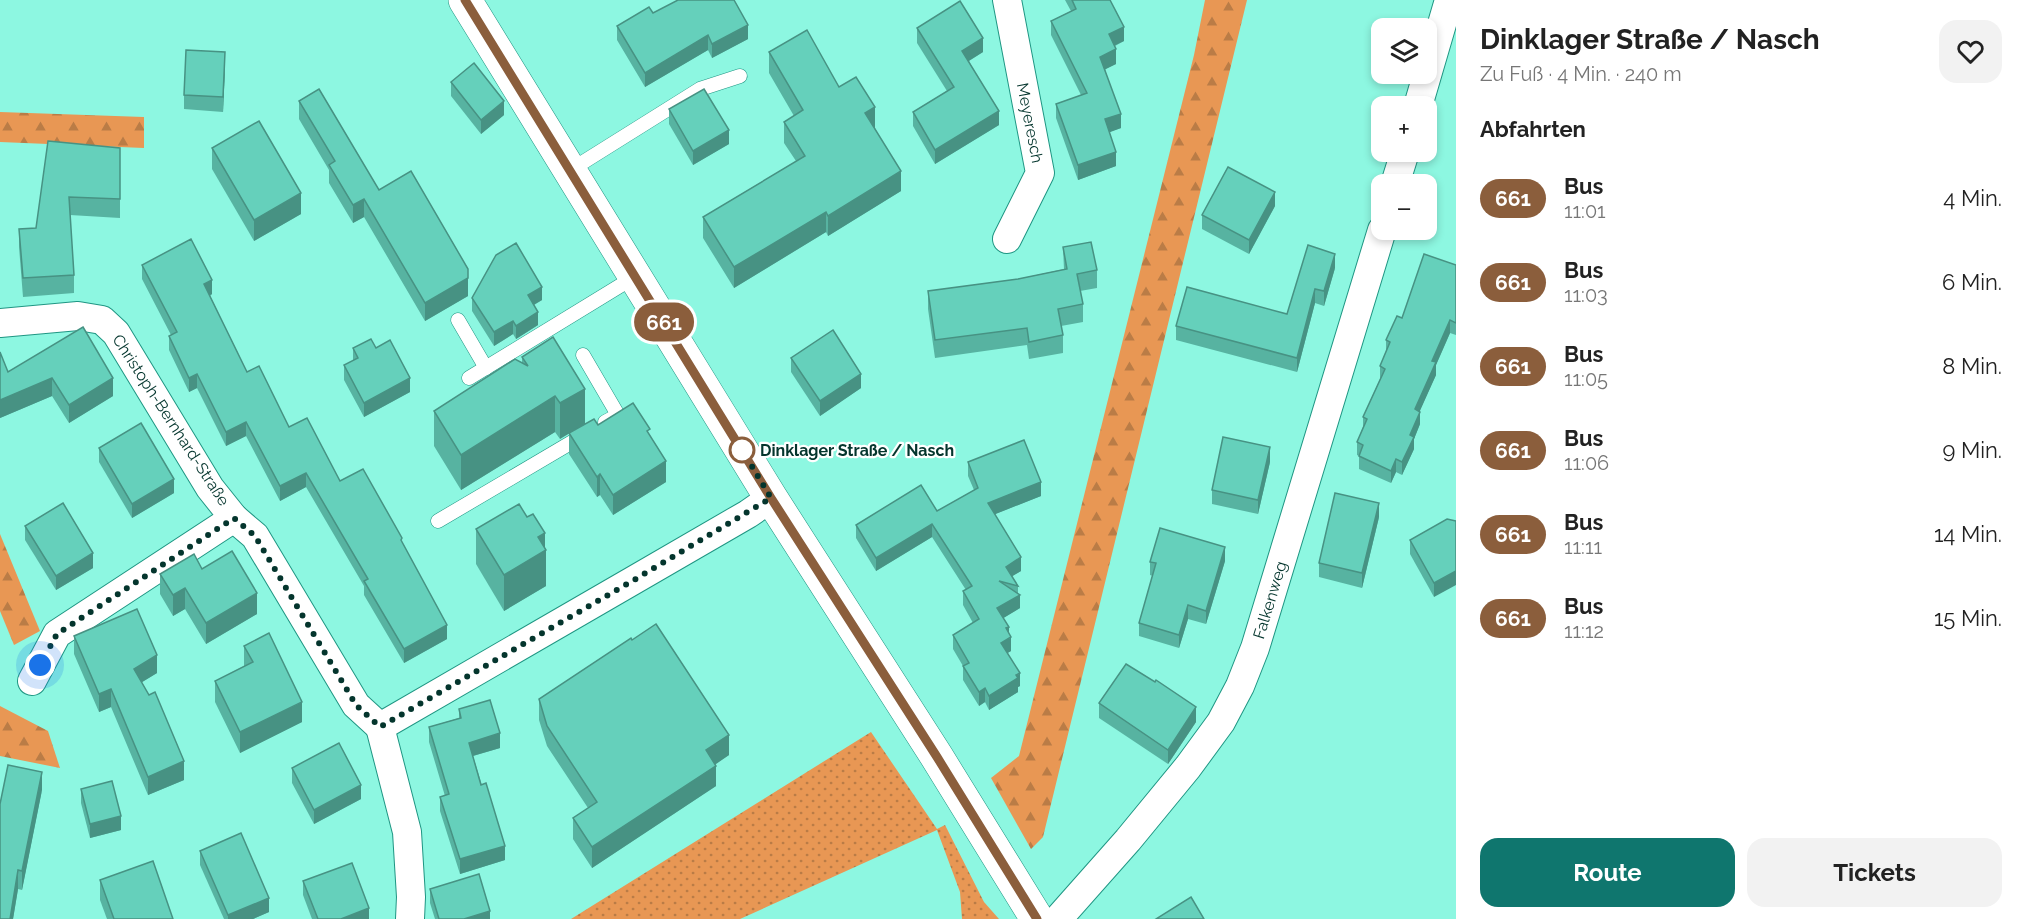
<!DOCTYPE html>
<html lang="de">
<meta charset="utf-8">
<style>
:root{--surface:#fff;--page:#f2f2f2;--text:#222;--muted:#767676;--accent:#0f766e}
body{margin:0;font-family:Raleway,sans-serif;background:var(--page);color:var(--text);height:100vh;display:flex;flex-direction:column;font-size:22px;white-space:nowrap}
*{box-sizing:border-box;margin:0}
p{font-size:20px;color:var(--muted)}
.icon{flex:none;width:33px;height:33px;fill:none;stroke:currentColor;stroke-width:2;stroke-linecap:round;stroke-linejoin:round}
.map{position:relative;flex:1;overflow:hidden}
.drawer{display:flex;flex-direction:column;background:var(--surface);width:570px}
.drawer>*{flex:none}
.badge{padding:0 12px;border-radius:20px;font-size:21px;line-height:39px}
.tools{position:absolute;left:1371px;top:18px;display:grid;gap:12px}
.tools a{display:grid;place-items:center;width:66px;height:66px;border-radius:12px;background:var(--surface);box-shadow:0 3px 9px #0003;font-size:30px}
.you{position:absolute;width:30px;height:30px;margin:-15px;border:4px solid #fff;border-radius:50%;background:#1a73e8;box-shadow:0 0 0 9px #1a73e833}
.map>.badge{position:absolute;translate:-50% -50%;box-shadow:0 0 0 3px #fff}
h2{padding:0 24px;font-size:22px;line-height:54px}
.round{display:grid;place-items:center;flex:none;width:63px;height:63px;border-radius:18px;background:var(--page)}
.overview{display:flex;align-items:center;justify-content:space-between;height:102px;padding:0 24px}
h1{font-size:28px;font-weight:700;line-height:45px}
.cta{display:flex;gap:12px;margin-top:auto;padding:12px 24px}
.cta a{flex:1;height:69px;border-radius:18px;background:var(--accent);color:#fff;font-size:24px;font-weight:700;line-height:69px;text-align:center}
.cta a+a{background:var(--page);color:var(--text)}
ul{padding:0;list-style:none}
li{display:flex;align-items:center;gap:18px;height:84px;padding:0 24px}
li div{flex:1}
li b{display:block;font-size:22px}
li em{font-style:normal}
li .badge{min-width:66px;font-weight:700;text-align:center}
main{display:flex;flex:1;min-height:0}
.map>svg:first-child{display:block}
.grass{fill:url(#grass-dots)}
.forest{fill:url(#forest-firs)}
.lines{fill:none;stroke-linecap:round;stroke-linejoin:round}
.service-casing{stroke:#1f9683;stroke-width:15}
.minor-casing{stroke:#1f9683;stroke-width:30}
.secondary-casing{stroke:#1f9683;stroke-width:34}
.service{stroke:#fff;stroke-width:14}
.minor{stroke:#fff;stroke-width:28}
.secondary{stroke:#fff;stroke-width:33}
.wall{fill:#57b3a1}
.shaded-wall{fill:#479283}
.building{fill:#65d0bb;stroke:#479283;stroke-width:1.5}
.line-casing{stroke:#fff;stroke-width:14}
.line{stroke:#8b5e3c;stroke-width:9}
.walk{stroke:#04352d;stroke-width:6;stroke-dasharray:0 10.8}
.stop-dot{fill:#fff;stroke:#8b5e3c;stroke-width:3}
.labels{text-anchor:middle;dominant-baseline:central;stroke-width:4.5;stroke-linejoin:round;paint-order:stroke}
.street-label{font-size:16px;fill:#04352d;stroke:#fff}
.stop-label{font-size:16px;font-weight:bold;fill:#04352d;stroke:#fff;text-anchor:start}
</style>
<main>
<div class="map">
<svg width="1456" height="919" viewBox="0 0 1456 919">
<defs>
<pattern id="grass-dots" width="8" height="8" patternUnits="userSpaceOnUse" patternTransform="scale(1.5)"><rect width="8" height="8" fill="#e89754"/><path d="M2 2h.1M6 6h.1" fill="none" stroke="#ba7c46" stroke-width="1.8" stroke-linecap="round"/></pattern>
<pattern id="forest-firs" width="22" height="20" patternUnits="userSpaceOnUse" patternTransform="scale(1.5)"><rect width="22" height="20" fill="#e89754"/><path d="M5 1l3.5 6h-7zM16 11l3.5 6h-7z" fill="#ba7c46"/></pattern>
</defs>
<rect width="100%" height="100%" fill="#8df7e1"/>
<path class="grass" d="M871,732l66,97 8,-4 39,77 15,17h-37l-2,-27 -23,-62 -197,89h-169z"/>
<g class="forest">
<path d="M1205,0h42l-204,837 -12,12 -40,-71 28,-22 175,-701z"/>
<path d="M0,112l144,5v31l-144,-6z"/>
<path d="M0,534l40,97 -26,14 -14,-34z"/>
<path d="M0,706l48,25 12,37 -60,-12z"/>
</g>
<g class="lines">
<g class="service-casing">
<g id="service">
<path d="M569,171l131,-82 40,-13"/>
<path d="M458,320l28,48"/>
<path d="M583,355l35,60 -13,7"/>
<path d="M469,378l167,-102"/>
<path d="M438,521l146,-86"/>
</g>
</g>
<g class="minor-casing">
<g id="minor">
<path d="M1007,0l33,173 -33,66"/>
<path d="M1418,106l31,-106"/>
<path d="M1395,184l10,-32"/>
<path d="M0,323l78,-7 24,4 14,13 94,155 24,30 21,18 101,169 24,22 254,-147 114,-66 23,-16"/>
<path d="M32,681l25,-47 177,-116"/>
<path d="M380,727l27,105 4,65 -1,22"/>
<path d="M1058,919l70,-79 60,-73 33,-45 19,-36 15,-38 127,-418"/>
</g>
</g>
<g class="secondary-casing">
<path id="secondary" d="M465,0l306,498 166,259 100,162"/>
</g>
<use href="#service" class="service"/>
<use href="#minor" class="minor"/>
<use href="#secondary" class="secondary"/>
</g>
<g class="wall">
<path d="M1065,0h45l14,41 -9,5 1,18 -11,5 16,59 -12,4 7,34 -38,14 -22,-62v-14l25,-9 -30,-60v-14l20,-10z"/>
<path d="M653,13l95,26 -36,19 -4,-8 -63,37 -28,-47v-14z"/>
<path d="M917,28l66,24 -14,9 30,64 -64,39 -22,-38v-14l34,-21 -30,-48z"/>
<path d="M769,52l70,35 36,41 26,63 -73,45 -2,-4 -92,56 -31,-50v-21l93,-56 -12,-18v-21l10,-6 -25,-43z"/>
<path d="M225,66l-2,46 -39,-3v-14z"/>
<path d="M451,82l53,33 -23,19 -30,-38z"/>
<path d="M299,101l80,89 89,106 -43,25 -61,-104 -11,6 -24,-40v-13l-30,-51z"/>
<path d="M669,109l60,35 -36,21 -24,-41z"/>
<path d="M120,148v70l-50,-3 4,60v18l-51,4 -4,-50v-18l17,-1z"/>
<path d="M212,148l89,66 -47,27 -42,-72z"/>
<path d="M1275,206l-26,48 -47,-25v-14z"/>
<path d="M1063,247l34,23v18l-17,3 3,13v18l-22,4 2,9v18l-34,6 -2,-14 -92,13 -7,-49v-18l90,-12 46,-10z"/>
<path d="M142,265l70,29 -2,2 37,76 42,55 51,54 62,62 45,96 -43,24 -40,-68v-9l-58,-99 -26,14 -34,-65 -20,10 -29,-58 -8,4 -20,-42v-14l2,-1 -29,-56z"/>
<path d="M1456,265v70l-6,-2 -14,32v10l-17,37 1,12 -6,15v10l-12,26 -6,-3 -5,11 -32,-14v-13l-2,-1v-13l6,-15v-10l17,-38v-13l6,-14v-12z"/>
<path d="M1335,268l-11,38 -9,-3 -18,69 -121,-32v-14l111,-12z"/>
<path d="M472,298l70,2 -8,5 4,20 -22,14 -3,-5 -19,12 -22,-35z"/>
<path d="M83,327l30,69 -44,27 -17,-27 -52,22v-66l8,20z"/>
<path d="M353,348l57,44 -46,25 -20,-37v-15l9,-4z"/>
<path d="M522,357l63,32 -25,50 -5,-7 -94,58 -27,-44v-35l88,-48z"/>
<path d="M791,358l70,30 -41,28 -29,-44z"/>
<path d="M598,425l52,11 16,46 -53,33 -13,-20 -3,2 -28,-43v-21z"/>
<path d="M99,448l75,45 -42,25 -33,-56z"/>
<path d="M968,462l73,34 -46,18 26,57 -9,5 6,10v7l2,15 -17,10 6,15 2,18 -4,2 13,33 -2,1v5l-29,18 -4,-8 -6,4 -16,-26v-14l-10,-17v-14l20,-12 -10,-18v-14l3,-1 -34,-53 -56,34 -20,-33v-13l81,-14 37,-21 -6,-14z"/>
<path d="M1270,462l-12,52 -46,-10v-14z"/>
<path d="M1379,517l-17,71 -43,-11v-14z"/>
<path d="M1456,521l-22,76 -24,-43v-14z"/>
<path d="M25,526l68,42 -37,22 -31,-50z"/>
<path d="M476,529l69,19 1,38 -42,25 -28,-47z"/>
<path d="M1225,561l-19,63 -18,-5 -9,29 -40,-12v-13l14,-47 -3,-1v-13z"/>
<path d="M202,569l55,45 -51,30 -21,-35 -12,7 -13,-22v-20z"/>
<path d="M74,636l83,37 -15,9 42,98 -36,15 -37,-88 -12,5 -25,-58z"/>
<path d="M244,646l58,76 -62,31 -25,-51v-21l29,-15z"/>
<path d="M539,699l190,56 -14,9 1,22 -124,82 -19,-29v-21l15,-10 -41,-62 -8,-26z"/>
<path d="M1099,703l97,19 -28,42 -69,-46z"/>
<path d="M459,709l41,39 -27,8 32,104 -45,14 -20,-63v-14l5,-1 -16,-54v-15l30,-9z"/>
<path d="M292,768l69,31 -47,25 -22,-41z"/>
<path d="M81,789l40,41 -31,8 -9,-35z"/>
<path d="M42,790l-20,100 -4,-1 -5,30h-13z"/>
<path d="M200,851l69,61 -16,7h-29l-24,-54z"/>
<path d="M100,880l73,39h-66l-7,-19z"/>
<path d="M303,881l66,38h-57l-9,-24z"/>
<path d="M430,889l60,30h-55l-5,-16z"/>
</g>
<g class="shaded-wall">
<path d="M748,25v14l-36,19v-14z"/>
<path d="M1124,27v14l-15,7v-14z"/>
<path d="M708,35v15l-63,37v-14z"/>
<path d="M983,38v14l-21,13v-14z"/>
<path d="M1116,49v15l-16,8v-15z"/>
<path d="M225,52v14l-2,46v-15z"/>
<path d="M504,101v14l-23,19v-14z"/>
<path d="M875,107v21l-10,6v-21z"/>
<path d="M999,111v14l-64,39v-14z"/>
<path d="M1121,114v14l-16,6v-15z"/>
<path d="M729,130v14l-36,21v-14z"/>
<path d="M1116,152v14l-38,14v-15z"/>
<path d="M901,171v20l-73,45v-20z"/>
<path d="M1275,192v14l-26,48v-14z"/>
<path d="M301,193v21l-47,27v-21z"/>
<path d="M364,199v18l-11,6v-18z"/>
<path d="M826,212v20l-92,56v-21z"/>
<path d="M1335,254v14l-11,38v-15z"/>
<path d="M468,278v18l-43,25v-18z"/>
<path d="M212,280v14l-8,4v-14z"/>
<path d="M542,287v13l-14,8v-13z"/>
<path d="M1315,289v14l-18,69v-14z"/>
<path d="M538,312v13l-22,14v-13z"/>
<path d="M1450,320v13l-14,32v10l-21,47v-13l17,-48z"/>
<path d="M513,321v13l-19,12v-14z"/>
<path d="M197,374v14l-8,4v-14z"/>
<path d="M861,374v14l-41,28v-15z"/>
<path d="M52,378v18l-52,22v-18z"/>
<path d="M113,378v18l-44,27v-18z"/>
<path d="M410,378v14l-46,25v-14z"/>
<path d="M585,389v35l-25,15v-36z"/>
<path d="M555,396v36l-94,58v-35z"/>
<path d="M1420,412v12l-6,15v10l-12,26v-13l8,-27z"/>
<path d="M246,422v14l-20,10v-14z"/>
<path d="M1270,447v15l-12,52v-14z"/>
<path d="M1396,459v13l-5,11v-12z"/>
<path d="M666,461v21l-53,33v-20z"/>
<path d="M306,473v14l-26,14v-15z"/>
<path d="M600,474v21l-3,2v-20z"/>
<path d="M174,479v14l-42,25v-14z"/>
<path d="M1041,482v14l-53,21v-14z"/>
<path d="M1379,503v14l-17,71v-15z"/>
<path d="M932,524v13l-56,34v-13z"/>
<path d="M545,533v18l1,-1v36l-42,25v-36l34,-38z"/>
<path d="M1225,547v14l-19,63v-13z"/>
<path d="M93,553v15l-37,22v-14z"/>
<path d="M1021,557v14l-15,9v-13z"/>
<path d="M1456,571v14l-22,12v-14z"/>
<path d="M185,588v21l-12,7v-21z"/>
<path d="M257,593v21l-51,30v-21z"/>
<path d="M1020,595v13l-23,14v-14z"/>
<path d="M1188,605v14l-9,29v-13z"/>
<path d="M447,625v14l-43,24v-14z"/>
<path d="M1009,627v12l2,-2v14l-10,6v-14l5,-15z"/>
<path d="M157,655v18l-23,14v-18z"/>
<path d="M1020,673v13l-2,1v5l-29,18v-14z"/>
<path d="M985,688v14l-6,4v-14z"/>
<path d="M111,689v18l-12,5v-18z"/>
<path d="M302,702v20l-62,31v-21z"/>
<path d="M1196,707v15l-28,42v-14z"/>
<path d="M500,733v15l-31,9v-14z"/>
<path d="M729,735v20l-23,16v-21z"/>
<path d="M184,761v19l-36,15v-18z"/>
<path d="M716,766v20l-124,82v-21z"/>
<path d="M42,772v18l-20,100v-19z"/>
<path d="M361,785v14l-47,25v-14z"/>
<path d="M121,816v14l-31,8v-14z"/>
<path d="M505,846v14l-45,14v-15z"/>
<path d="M18,870v19l-5,30h-3z"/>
<path d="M269,898v14l-16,7h-25v-4z"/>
<path d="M369,908v11h-28z"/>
<path d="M490,911v8h-26z"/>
</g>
<g class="building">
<path d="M678,0h56l14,25 -36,19 -4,-9 -63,38 -28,-47 32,-19 4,6z"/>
<path d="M1072,0h38l14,27 -15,7 7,15 -16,8 21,57 -16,5 11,33 -38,13 -22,-61 31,-11 -36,-72 25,-12z"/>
<path d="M960,1l23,37 -21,13 37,60 -64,39 -22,-38 41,-25 -37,-59z"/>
<path d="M807,30l32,57 17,-10 19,30 -10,6 36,58 -73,45 -2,-4 -92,55 -31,-50 102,-61 -21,-34 19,-12 -34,-58z"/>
<path d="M186,50l39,2 -2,45 -39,-2z"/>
<path d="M474,63l30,38 -23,19 -30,-38z"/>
<path d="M319,89l60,101 32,-19 57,98v9l-43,25 -61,-104 -11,6 -24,-40 6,-4 -36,-60z"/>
<path d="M704,89l25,41 -36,21 -24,-42z"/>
<path d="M259,121l42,72 -47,27 -42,-72z"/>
<path d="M48,141l72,7v51l-51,-2 5,78 -51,3 -4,-49 17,-1z"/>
<path d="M1228,167l47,25 -26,48 -47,-25z"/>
<path d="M191,239l21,41 -8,4 43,88 12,-6 30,61 18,-9 33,63 23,-12 39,69 -1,2 46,85 -43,24 -40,-68 4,-2 -62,-106 -26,13 -34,-64 -20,10 -29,-58 -8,4 -20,-42 8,-4 -35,-67z"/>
<path d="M1091,242l6,28 -20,4 6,30 -25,5 5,26 -34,7 -2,-14 -92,12 -7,-49 90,-12 49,-10 -4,-22z"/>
<path d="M516,243l26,44 -14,8 10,17 -22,14 -3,-5 -19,11 -22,-34 24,-43z"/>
<path d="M1308,245l27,9 -11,37 -9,-2 -18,69 -121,-32 11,-39 100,27z"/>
<path d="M1424,254l32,11v58l-6,-3 -18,41 4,1 -21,47 5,3 -10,23 4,2 -12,25 -6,-3 -5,12 -32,-15 4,-11 -6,-3 10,-23 -4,-2 22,-48 -5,-3 10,-24 -4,-2 11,-24 5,2z"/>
<path d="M83,327l30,51 -44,27 -17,-27 -52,22v-48l8,20z"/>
<path d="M833,330l28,44 -41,27 -29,-43z"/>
<path d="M553,337l32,52 -25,14 -5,-7 -94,59 -27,-44 81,-52 13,7 -6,-9z"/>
<path d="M371,339l5,9 14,-8 20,38 -46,25 -20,-38 14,-7 -5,-10z"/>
<path d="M633,403l17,26 -3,2 19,30 -53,34 -13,-21 -3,3 -28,-44 25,-14 4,6z"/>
<path d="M141,423l33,56 -42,25 -33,-56z"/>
<path d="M1223,437l47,10 -12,53 -46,-10z"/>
<path d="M1024,440l17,42 -53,21 33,54 -15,10 12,19 -19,-5 21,14 -23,13 12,19 -3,1 5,9 -10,6 19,30 -4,2 2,3 -29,18 -4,-8 -6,4 -16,-26 6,-3 -16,-28 26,-16 -16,-28 9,-5 -40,-62 -56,34 -20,-33 65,-40 16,26 41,-23 -10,-26z"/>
<path d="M1335,493l44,10 -17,70 -43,-10z"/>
<path d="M63,503l30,50 -37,23 -31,-50z"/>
<path d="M519,504l8,13 6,-3 12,19 -7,4 8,13 -42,25 -28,-46z"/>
<path d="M1447,519l9,2v50l-22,12 -24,-43z"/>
<path d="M1160,528l65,19 -19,64 -18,-6 -9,30 -40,-12 17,-60 -6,-1z"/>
<path d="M232,551l25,42 -51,30 -21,-35 -12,7 -13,-21 34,-20 8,15z"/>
<path d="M137,609l20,46 -23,14 15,26 6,-3 29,69 -36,16 -37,-88 -12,5 -25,-58z"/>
<path d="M656,624l73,111 -23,15 10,16 -124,81 -19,-29 24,-16 -50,-76 -8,-27 92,-61 1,2z"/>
<path d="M269,633l33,69 -62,30 -25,-51 38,-19 -9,-16z"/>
<path d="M1126,664l29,18 1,-2 40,27 -28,43 -69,-47z"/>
<path d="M490,700l10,33 -31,10 12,42 5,-2 19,63 -45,13 -20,-62 9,-3 -20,-67 32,-9 -2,-9z"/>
<path d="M339,743l22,42 -47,25 -22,-42z"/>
<path d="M8,765l34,7 -20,99 -4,-1 -8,49h-10v-115z"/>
<path d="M112,781l9,35 -31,8 -9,-35z"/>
<path d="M241,833l28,65 -41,17 -28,-64z"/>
<path d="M153,861l20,58h-59l-14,-39z"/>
<path d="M352,863l17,45 -28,11h-23l-15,-38z"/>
<path d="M479,874l11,37 -26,8h-25l-9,-30z"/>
<path d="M1191,897l13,22h-48z"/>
</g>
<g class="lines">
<g class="line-casing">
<path id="line" d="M465,0l306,498 166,259 100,162"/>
</g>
<use href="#line" class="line"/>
<path class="walk" d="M40,665l17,-31 177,-116 21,18 101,169 24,22 254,-147 137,-82 -29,-48"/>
</g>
<circle class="stop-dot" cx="742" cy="450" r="12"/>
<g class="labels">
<g class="street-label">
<text transform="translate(1030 123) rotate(79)">Meyeresch</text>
<text transform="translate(171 420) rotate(57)">Christoph-Bernhard-Straße</text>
<text transform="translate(1270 600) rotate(-73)">Falkenweg</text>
</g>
<g class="stop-label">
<text x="760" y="450">Dinklager Straße / Nasch</text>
</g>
</g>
</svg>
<div class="tools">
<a><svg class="icon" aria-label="layers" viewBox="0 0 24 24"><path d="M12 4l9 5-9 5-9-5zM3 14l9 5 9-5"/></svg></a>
<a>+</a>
<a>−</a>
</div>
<div class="you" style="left:40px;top:665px"></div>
<b class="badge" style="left:664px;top:322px;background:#8b5e3c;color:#fff">661</b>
</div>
<section class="drawer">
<div class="overview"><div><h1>Dinklager Straße / Nasch</h1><p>Zu Fuß · 4 Min. · 240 m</p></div><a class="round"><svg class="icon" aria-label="heart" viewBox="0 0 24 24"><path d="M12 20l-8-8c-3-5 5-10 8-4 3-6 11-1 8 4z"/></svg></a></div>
<h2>Abfahrten</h2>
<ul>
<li><span class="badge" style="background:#8b5e3c;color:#fff">661</span><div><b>Bus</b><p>11:01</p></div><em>4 Min.</em></li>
<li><span class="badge" style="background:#8b5e3c;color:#fff">661</span><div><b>Bus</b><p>11:03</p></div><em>6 Min.</em></li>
<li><span class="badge" style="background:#8b5e3c;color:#fff">661</span><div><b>Bus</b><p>11:05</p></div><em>8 Min.</em></li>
<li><span class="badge" style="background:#8b5e3c;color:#fff">661</span><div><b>Bus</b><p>11:06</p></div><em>9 Min.</em></li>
<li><span class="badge" style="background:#8b5e3c;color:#fff">661</span><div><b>Bus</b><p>11:11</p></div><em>14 Min.</em></li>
<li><span class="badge" style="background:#8b5e3c;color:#fff">661</span><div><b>Bus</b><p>11:12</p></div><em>15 Min.</em></li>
</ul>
<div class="cta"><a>Route</a><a>Tickets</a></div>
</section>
</main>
